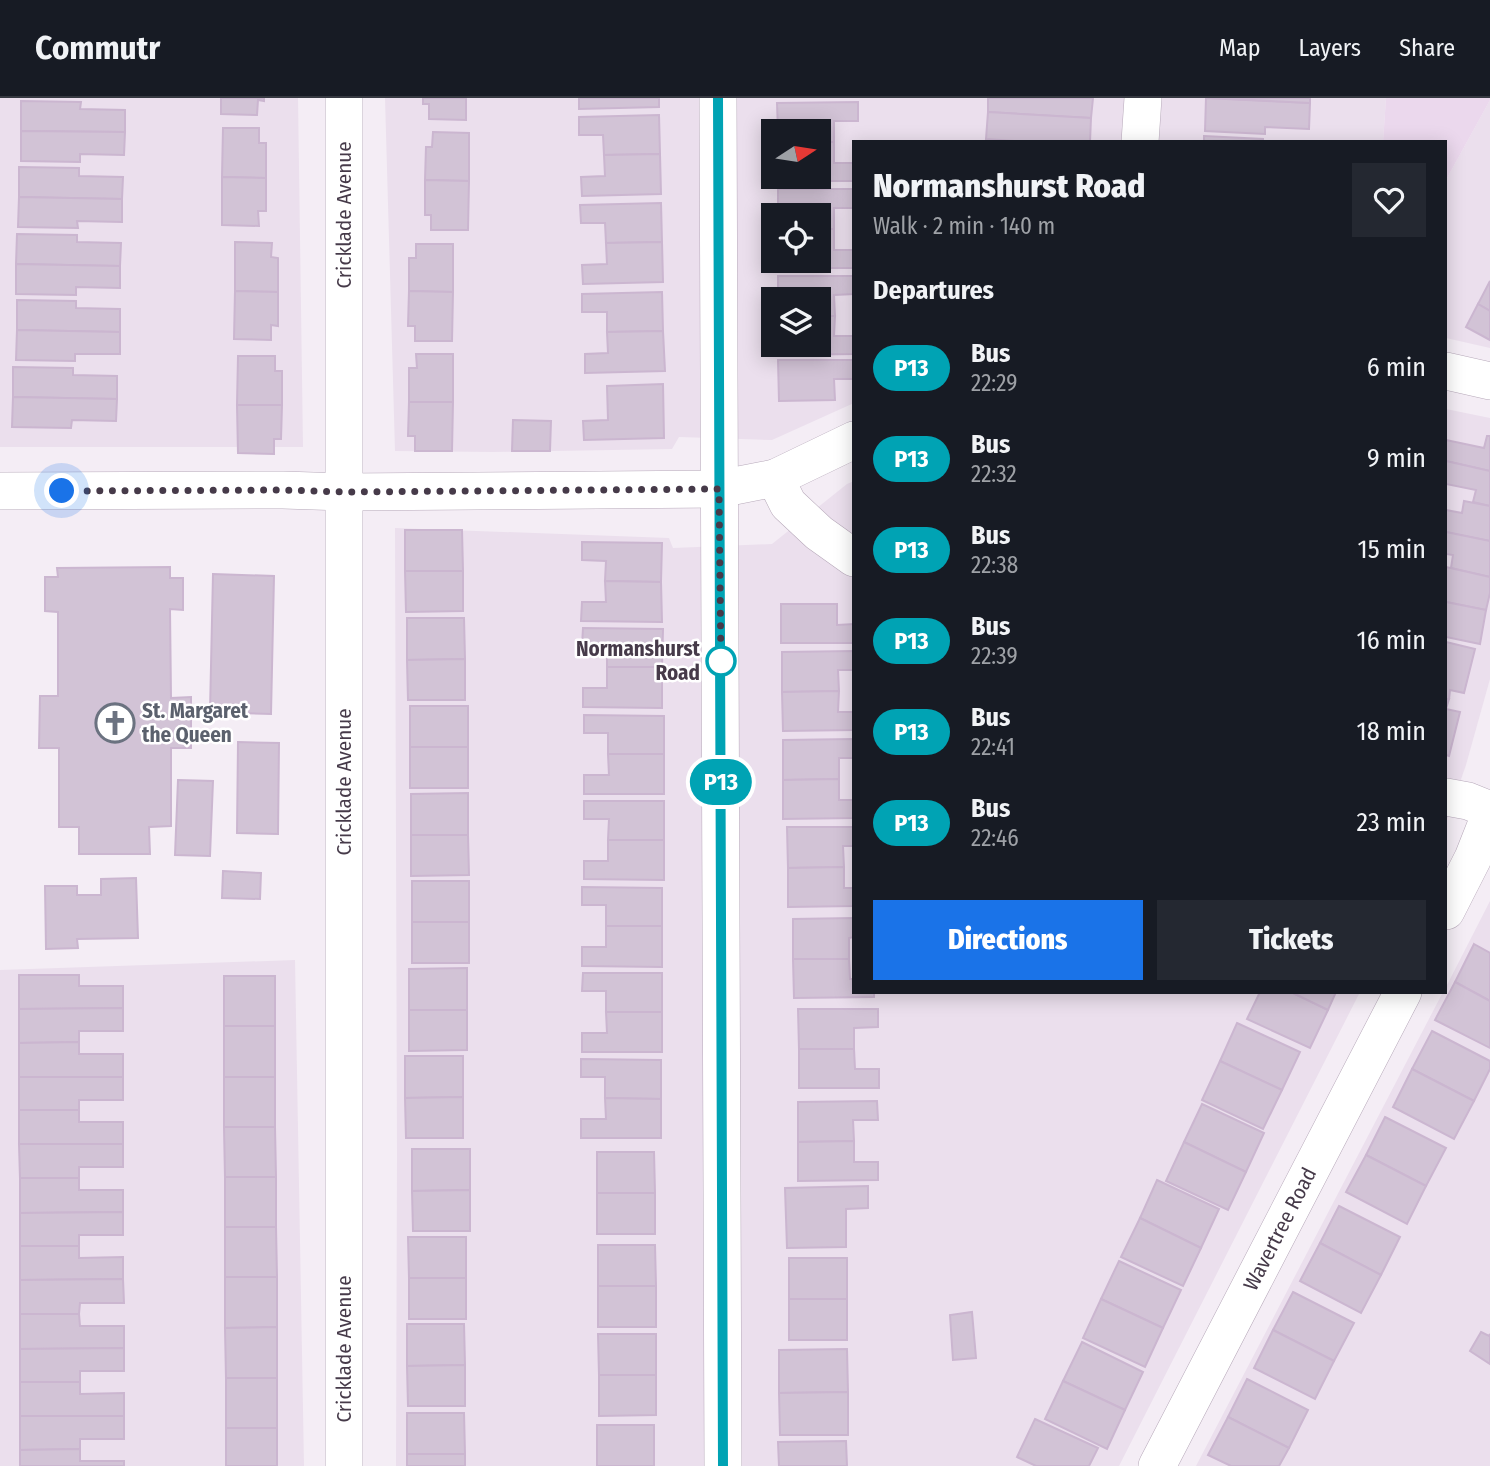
<!DOCTYPE html>
<meta charset="utf-8">
<style>
:root{--surface:#171b24;--page:#242831;--text:#f1f3f6;--muted:#9ea1a6;--line:#363941;--accent:#1a73e8}
body{margin:0;font-family:"Fira Sans Condensed",sans-serif;background:var(--page);color:var(--text);height:100vh;display:flex;flex-direction:column;font-size:26px;white-space:nowrap}
*{box-sizing:border-box;margin:0}
p{font-size:23px;color:var(--muted)}
.icon{flex:none;width:38px;height:38px;fill:none;stroke:currentColor;stroke-width:2;stroke-linecap:round;stroke-linejoin:round}
.map{position:relative;flex:1;overflow:hidden}
.side{position:absolute;left:852px;top:42px;width:595px;height:854px;display:flex;flex-direction:column;background:var(--surface);border-radius:0px;box-shadow:0 4px 18px #0003}
.side>*{flex:none}
.badge{padding:0 14px;border-radius:23px;font-size:24px;line-height:46px}
.needle{width:46px;rotate:78deg}
.fabs{position:absolute;left:761px;top:21px;display:grid;gap:14px}
.fabs a{display:grid;place-items:center;width:70px;height:70px;border-radius:0px;background:var(--surface);box-shadow:0 4px 18px #0003;font-size:35px}
.you{position:absolute;width:35px;height:35px;margin:-18px;border:5px solid #fff;border-radius:50%;background:#1a73e8;box-shadow:0 0 0 10px #1a73e833}
.map>.badge{position:absolute;translate:-50% -50%;box-shadow:0 0 0 4px #fff}
h2{padding:0 21px;font-size:26px;line-height:63px}
.round{display:grid;place-items:center;flex:none;width:74px;height:74px;border-radius:0px;background:var(--page)}
.overview{display:flex;align-items:center;justify-content:space-between;height:119px;padding:0 21px}
h1{font-size:33px;font-weight:800;line-height:52px}
.action{display:flex;gap:14px;margin-top:auto;padding:14px 21px}
.action a{flex:1;height:80px;border-radius:0px;background:var(--accent);color:#fff;font-size:28px;font-weight:800;line-height:80px;text-align:center}
.action a+a{background:var(--page);color:var(--text)}
ul{padding:0;list-style:none}
li{display:flex;align-items:center;gap:21px;height:91px;padding:0 21px}
li div{flex:1}
li b{display:block;font-size:26px}
li em{font-style:normal}
li .badge{min-width:77px;font-weight:700;text-align:center}
header{display:flex;align-items:center;gap:42px;box-sizing:border-box;height:98px;padding:0 35px;background:var(--surface);border-bottom:2px solid var(--line)}
header strong{font-size:33px}
nav{display:flex;gap:38px;margin-inline-start:auto;font-size:24px}
.map>svg:first-child{display:block}
.residential{fill:#ebdfed;fill-rule:evenodd}
.education{fill:#ebd8ed}
.building{fill:#d2c3d6;stroke:#cbb6d0;stroke-width:2}
.lines{fill:none;stroke-linecap:round;stroke-linejoin:round}
.minor-casing{stroke:#b7a9ba;stroke-width:38}
.minor{stroke:#fff;stroke-width:37}
.line-casing{stroke:#fff;stroke-width:16}
.line{stroke:#00a3b4;stroke-width:10}
.walk{stroke:#463a49;stroke-width:7;stroke-dasharray:0 12.6}
.stop-dot{fill:#fff;stroke:#00a3b4;stroke-width:3.5}
.labels{text-anchor:middle;dominant-baseline:central;stroke-width:5;stroke-linejoin:round;paint-order:stroke}
.street-label{font-size:21px;fill:#463a49;stroke:#fff}
.stop-label{font-size:21px;font-weight:bold;fill:#463a49;stroke:#fff;text-anchor:end}
.worship-label{font-size:21px;font-weight:bold;fill:#5b616d;stroke:#fff;text-anchor:start}
</style>
<header>
<strong>Commutr</strong>
<nav><a>Map</a><a>Layers</a><a>Share</a></nav>
</header>
<div class="map">
<svg width="1490" height="1368" viewBox="0 0 1490 1368">
<rect width="100%" height="100%" fill="#f4edf5"/>
<g class="residential">
<path d="M0,0h298l5,349h-303z"/>
<path d="M385,0h1001l-3,44h-529v261l-82,37 -93,-3 -7,12 -180,3 -97,-1zM774,33h45v46h-45zM774,117h45v46h-45zM774,201h45v46h-45z"/>
<path d="M1490,2v248l-44,-10v-158z"/>
<path d="M1446,311l44,9v261l-24,86 -20,57z"/>
<path d="M854,383v511h506l-241,474h-723l1,-311 -2,-627 274,10 4,10 99,-4 75,-60z"/>
<path d="M1490,803v565h-294l247,-474h3v-5z"/>
<path d="M295,862l9,506h-304v-496z"/>
</g>
<path class="education" d="M1386,0h104v2l-44,80v-38h-63z"/>
<g class="building">
<path d="M221,0h43v3l-6,-1 -1,15 -36,-1z"/>
<path d="M423,0h43v22l-37,-1v-15h-6z"/>
<path d="M579,0h80v9l-80,2z"/>
<path d="M988,0h105l-2,20 -103,-6z"/>
<path d="M1206,0l104,5 -1,26 -44,-2v7l-60,-3z"/>
<path d="M1211,0h99v5z"/>
<path d="M21,3l60,1 -1,7 45,1v22l-104,-1z"/>
<path d="M858,4v19h-24v21h-15v-11h-41l-1,-28z"/>
<path d="M988,14l103,6 -1,24h-59l-45,-3z"/>
<path d="M659,17l1,39 -56,1 -1,-20h-24v-18z"/>
<path d="M223,30h36v15h7v35l-44,-1z"/>
<path d="M21,33l104,1 -1,23 -44,-1v8l-59,-1z"/>
<path d="M433,34l36,1v48l-44,-1 1,-33h6z"/>
<path d="M1204,38l59,3v3h-59z"/>
<path d="M819,44h15v21h20v18h-76v-4h41z"/>
<path d="M660,56l1,40 -79,2 -1,-19 24,-1 -1,-21z"/>
<path d="M19,69l60,1v8l44,1 -1,22 -103,-2z"/>
<path d="M222,79l44,1v33h-8l1,15 -37,-1z"/>
<path d="M425,82l44,1 -1,49h-37v-15h-6z"/>
<path d="M778,91h76v19h-20v21h-15v-14h-41z"/>
<path d="M19,99l103,2v23l-45,-1 1,7 -60,-1z"/>
<path d="M661,105l1,39 -56,1 -1,-20h-24l-1,-18z"/>
<path d="M819,131h15v21h20v18h-75v-7h40z"/>
<path d="M17,136l60,1v7l44,1 -1,23 -104,-2z"/>
<path d="M235,144l37,1 -1,14 7,1v34l-43,-1z"/>
<path d="M662,144l1,40 -80,2 -1,-19 25,-1 -1,-21z"/>
<path d="M416,146h37v48l-44,-1v-33h7z"/>
<path d="M16,166l104,2v22l-44,-1v8l-60,-1z"/>
<path d="M778,178h76v18l-20,1 1,21h-16v-17h-41z"/>
<path d="M1490,183v30l-12,-7z"/>
<path d="M235,193l43,1v34l-7,-1v15l-37,-1z"/>
<path d="M409,193l44,1 -1,49h-37v-15h-7z"/>
<path d="M662,194l1,39 -56,1v-20h-25v-18z"/>
<path d="M17,202l59,1v7l44,1v23l-103,-2z"/>
<path d="M1478,206l12,7v29l-24,-13z"/>
<path d="M819,218h16l-1,20h20v18l-75,1v-10h40z"/>
<path d="M17,232l103,2v22h-45v7l-59,-1z"/>
<path d="M663,233l2,40 -80,2v-19l23,-1 -1,-21z"/>
<path d="M416,256h37v48h-44v-34h8z"/>
<path d="M238,258h37v15h7v34h-45z"/>
<path d="M778,262h76v19h-20l1,21 -56,1z"/>
<path d="M13,269l60,1v7l44,1v23l-104,-2z"/>
<path d="M663,286l1,54 -80,2 -1,-19 25,-1 -1,-34z"/>
<path d="M13,299l104,2 -1,22 -44,-1 -1,8 -59,-1z"/>
<path d="M409,304h44l-1,49h-37v-15h-7z"/>
<path d="M237,307h45l-1,34h-7v15l-36,-1z"/>
<path d="M513,322l38,1 -1,30h-38z"/>
<path d="M1487,338h3v35l-44,-10v-21l38,8z"/>
<path d="M1446,363l44,10v35l-17,-4 3,-12 -30,-6z"/>
<path d="M1464,403l26,5v35l-44,-9v-22l16,3z"/>
<path d="M405,432h57l1,41h-58z"/>
<path d="M1446,434l44,9v36l-39,-9 2,-13 -7,-1z"/>
<path d="M582,444l80,1 -1,39 -56,-1 1,-20 -24,-1z"/>
<path d="M170,469v11h13v32l-13,-1 1,89 20,-1v51h-20v78l-22,1 1,27h-71v-27h-20v-79h-20l1,-52h18v-84l-13,-1v-34h13l-1,-9z"/>
<path d="M1446,469l44,10v16l-4,17 -40,-8z"/>
<path d="M405,473h58v40l-57,1z"/>
<path d="M213,476l61,2 -3,138 -61,-2z"/>
<path d="M605,483l56,1 1,40 -81,-1 1,-19h24z"/>
<path d="M1446,504l40,8 -6,34 -34,-7z"/>
<path d="M781,506h56v21l17,-1v19h-73z"/>
<path d="M407,520h57l1,41 -58,1z"/>
<path d="M583,530l80,1 -1,38h-55v-21h-25z"/>
<path d="M1446,544l29,7 -11,44 -14,-3 -1,9h-3z"/>
<path d="M854,553v19h-16l1,21 -57,1v-40z"/>
<path d="M465,561v41h-57l-1,-40z"/>
<path d="M607,569h55v41l-79,-1v-19h24z"/>
<path d="M839,593l-1,21h16v18l-71,1 -1,-39z"/>
<path d="M1446,601h3l-3,10 14,3 -11,44 -3,-1z"/>
<rect x="410" y="608" width="58" height="41"/>
<path d="M584,617l80,1v38h-56v-21h-24z"/>
<path d="M854,641v19h-15v21l-56,1v-40z"/>
<path d="M238,644l41,1 -1,91 -41,-1z"/>
<rect x="410" y="649" width="58" height="41"/>
<path d="M608,656h56v40h-80v-19h25z"/>
<path d="M839,681v21h15v18l-71,1v-39z"/>
<path d="M178,682l35,1 -3,75 -35,-1z"/>
<path d="M468,695v42h-57v-41z"/>
<path d="M584,703h80v39h-56l1,-21h-25z"/>
<path d="M787,729h67v19h-11l1,21 -56,1z"/>
<path d="M411,737h57l1,40 -58,1z"/>
<path d="M608,742h56v40l-80,-1v-18h24z"/>
<path d="M844,769v21h10v18l-66,1v-39z"/>
<path d="M223,773l38,2 -1,26 -38,-1z"/>
<path d="M136,780l2,60 -61,1 1,9 -32,1 -1,-63h32v9h24v-16z"/>
<rect x="412" y="783" width="57" height="41"/>
<path d="M582,789l80,1v38h-56v-21h-24z"/>
<path d="M854,820v19l-5,1v21h-56v-40z"/>
<rect x="412" y="824" width="57" height="41"/>
<path d="M606,828h56v41l-80,-1v-19h24z"/>
<path d="M1474,846l16,9v48l-35,-19z"/>
<path d="M793,861h56l1,20h4v13h20v5l-80,1z"/>
<path d="M467,870v42h-58v-41z"/>
<path d="M583,875h79v39h-56v-21h-24z"/>
<path d="M19,877h60v11h44v22l-104,1z"/>
<rect x="224" y="878" width="51" height="50"/>
<path d="M1455,884l35,19v47l-55,-28z"/>
<path d="M1260,894h31l37,18 -18,38 -63,-29z"/>
<path d="M1291,894h45l-8,18z"/>
<path d="M123,910v23h-44v11l-60,1v-34z"/>
<path d="M798,911h80v18l-24,1v21h-55z"/>
<path d="M409,912h58v40l-58,1z"/>
<path d="M606,914h56v40h-80v-19h25z"/>
<path d="M1237,925l63,29 -18,38 -62,-29z"/>
<rect x="224" y="928" width="51" height="51"/>
<path d="M1432,933l58,30v8l-16,32 -62,-32z"/>
<path d="M79,944v12h44v23h-104v-34z"/>
<path d="M799,951h55l1,20h24v19h-80z"/>
<path d="M405,958h58v41l-58,1z"/>
<path d="M581,961l80,1v39l-56,-1v-21h-24z"/>
<path d="M1220,963l62,29 -19,39 -61,-29z"/>
<path d="M1412,971l62,32 -20,38 -61,-32z"/>
<path d="M19,979h104v23h-44v10h-60z"/>
<rect x="224" y="979" width="51" height="50"/>
<path d="M463,999v41h-57l-1,-40z"/>
<path d="M605,1000l56,1v39h-80v-19h25z"/>
<path d="M877,1003l1,19h-25l1,21 -56,1v-40z"/>
<path d="M1202,1006l62,29 -18,39 -62,-30z"/>
<path d="M19,1012h60v12h44v22h-104z"/>
<path d="M1385,1019l61,31 -20,38 -60,-31z"/>
<path d="M224,1029h51l1,50h-51z"/>
<path d="M854,1043v21h24v18l-80,1v-39z"/>
<path d="M1184,1044l62,30 -18,38 -62,-29z"/>
<path d="M19,1046h104v23h-44v11h-59z"/>
<path d="M412,1051h58v41l-58,1z"/>
<path d="M597,1054h57l1,41h-58z"/>
<path d="M1366,1057l60,31 -19,38 -61,-32z"/>
<rect x="225" y="1079" width="51" height="50"/>
<path d="M20,1080h59v12h44v22l-103,1z"/>
<path d="M1157,1082l62,29 -18,39 -61,-30z"/>
<path d="M868,1088v22l-22,1v38l-59,1 -2,-60z"/>
<path d="M470,1092v41h-57l-1,-40z"/>
<rect x="597" y="1095" width="58" height="41"/>
<path d="M1339,1108l61,31 -19,38 -61,-32z"/>
<path d="M123,1114v23h-44v11h-59v-33z"/>
<path d="M1140,1120l61,30 -18,38 -62,-29z"/>
<path d="M225,1129h51l1,50h-52z"/>
<path d="M408,1139h58v41h-57z"/>
<path d="M1320,1145l61,32 -20,38 -61,-32z"/>
<path d="M598,1147h57l1,41h-58z"/>
<path d="M20,1148h59v12l44,-1v22l-103,1z"/>
<rect x="789" y="1160" width="58" height="41"/>
<path d="M1119,1163l62,29 -18,38 -62,-29z"/>
<path d="M225,1179h52v50l-52,1z"/>
<rect x="409" y="1180" width="57" height="41"/>
<path d="M123,1181l1,24h-44l-1,11h-59v-34z"/>
<rect x="598" y="1188" width="58" height="41"/>
<path d="M1293,1194l61,31 -20,38 -61,-31z"/>
<rect x="789" y="1201" width="58" height="41"/>
<path d="M1101,1201l62,29 -18,39 -62,-29z"/>
<path d="M972,1214l4,46 -23,2 -3,-45z"/>
<path d="M20,1216h59l1,12h44v22l-104,1z"/>
<path d="M407,1226h57l1,41 -58,1z"/>
<path d="M277,1229v51h-51l-1,-50z"/>
<path d="M1273,1232l61,31 -19,38 -61,-31z"/>
<path d="M1481,1234l8,4 1,-2v30l-20,-13z"/>
<path d="M598,1236h58v41h-57z"/>
<path d="M1082,1244l61,30 -18,38 -62,-29z"/>
<path d="M124,1250v23h-44v11h-60v-33z"/>
<path d="M847,1251l1,43 -69,1v-43z"/>
<path d="M465,1267v41h-57l-1,-40z"/>
<path d="M599,1277h57v40l-57,1z"/>
<rect x="226" y="1280" width="51" height="50"/>
<path d="M1247,1281l61,31 -19,38 -61,-31z"/>
<path d="M1063,1283l62,29 -18,39 -62,-30z"/>
<path d="M20,1284h60v12l44,-1v23h-104z"/>
<path d="M848,1294v43h-68l-1,-42z"/>
<path d="M407,1315h57l1,41h-58z"/>
<path d="M20,1318h104v23h-44v10l-60,1z"/>
<path d="M1228,1319l61,31 -10,18h-48l-23,-11z"/>
<path d="M1035,1321l63,29 -9,18h-53l-19,-9z"/>
<rect x="597" y="1327" width="57" height="41"/>
<rect x="226" y="1330" width="51" height="38"/>
<path d="M846,1343l1,25h-68l-1,-24z"/>
<path d="M80,1351v12h44v5h-104v-16z"/>
<rect x="407" y="1356" width="58" height="12"/>
</g>
<g class="lines">
<g class="minor-casing">
<g id="minor">
<path d="M344,0v1368"/>
<path d="M718,0l5,1368"/>
<path d="M1140,44l3,-44"/>
<path d="M1446,273l44,10"/>
<path d="M775,380l13,26 31,29 35,25"/>
<path d="M0,393l283,-1 61,2 375,-3 56,-11 79,-38"/>
<path d="M1446,699l22,4 22,9"/>
<path d="M1446,813l27,-53 17,-43"/>
<path d="M1157,1368l246,-474"/>
</g>
</g>
<use href="#minor" class="minor"/>
</g>
<g class="lines">
<g class="line-casing">
<path id="line" d="M718,0l5,1368"/>
</g>
<use href="#line" class="line"/>
<path class="walk" d="M62,393l222,-1 60,2 375,-3 2,181v-9"/>
</g>
<defs>
<g id="church-ring" transform="scale(2.0125)"><circle r="9.5" fill="#fff" stroke="#6b7280" stroke-width="1.5"/><path d="M-1.2-6h2.4v3.5h3.3v2.4h-3.3V6h-2.4V-.1h-3.3v-2.4h3.3Z" fill="#6b7280"/></g>
</defs>
<g fill-rule="evenodd">
<use href="#church-ring" x="115" y="625"/>
</g>
<circle class="stop-dot" cx="721" cy="563" r="14"/>
<g class="labels">
<g class="street-label">
<text transform="translate(344 117) rotate(-90)">Cricklade Avenue</text>
<text transform="translate(344 684) rotate(-90)">Cricklade Avenue</text>
<text transform="translate(1280 1131) rotate(-63)">Wavertree Road</text>
<text transform="translate(344 1251) rotate(-90)">Cricklade Avenue</text>
</g>
<g class="stop-label">
<text x="700" y="551">Normanshurst<tspan x="700" dy="24">Road</tspan></text>
</g>
<g class="worship-label">
<text x="142" y="613">St. Margaret<tspan x="142" dy="24">the Queen</tspan></text>
</g>
</g>
</svg>
<div class="fabs">
<a><svg class="needle" viewBox="-14 -14 28 28"><path d="M0-13l5 13h-10z" fill="#e53935"/><path d="M0 13l5-13h-10z" fill="#9ea1a6"/></svg></a>
<a><svg class="icon" aria-label="locate" viewBox="0 0 24 24"><circle cx="12" cy="12" r="6"/><path d="M12 2v4M12 18v4M2 12h4M18 12h4"/></svg></a>
<a><svg class="icon" aria-label="layers" viewBox="0 0 24 24"><path d="M12 4l9 5-9 5-9-5zM3 14l9 5 9-5"/></svg></a>
</div>
<div class="you" style="left:62px;top:393px"></div>
<b class="badge" style="left:721px;top:684px;background:#00a3b4;color:#fff">P13</b>
<section class="side">
<div class="overview"><div><h1>Normanshurst Road</h1><p>Walk · 2 min · 140 m</p></div><a class="round"><svg class="icon" aria-label="heart" viewBox="0 0 24 24"><path d="M12 20l-8-8c-3-5 5-10 8-4 3-6 11-1 8 4z"/></svg></a></div>
<h2>Departures</h2>
<ul>
<li><span class="badge" style="background:#00a3b4;color:#fff">P13</span><div><b>Bus</b><p>22:29</p></div><em>6 min</em></li>
<li><span class="badge" style="background:#00a3b4;color:#fff">P13</span><div><b>Bus</b><p>22:32</p></div><em>9 min</em></li>
<li><span class="badge" style="background:#00a3b4;color:#fff">P13</span><div><b>Bus</b><p>22:38</p></div><em>15 min</em></li>
<li><span class="badge" style="background:#00a3b4;color:#fff">P13</span><div><b>Bus</b><p>22:39</p></div><em>16 min</em></li>
<li><span class="badge" style="background:#00a3b4;color:#fff">P13</span><div><b>Bus</b><p>22:41</p></div><em>18 min</em></li>
<li><span class="badge" style="background:#00a3b4;color:#fff">P13</span><div><b>Bus</b><p>22:46</p></div><em>23 min</em></li>
</ul>
<div class="action"><a>Directions</a><a>Tickets</a></div>
</section>
</div>
